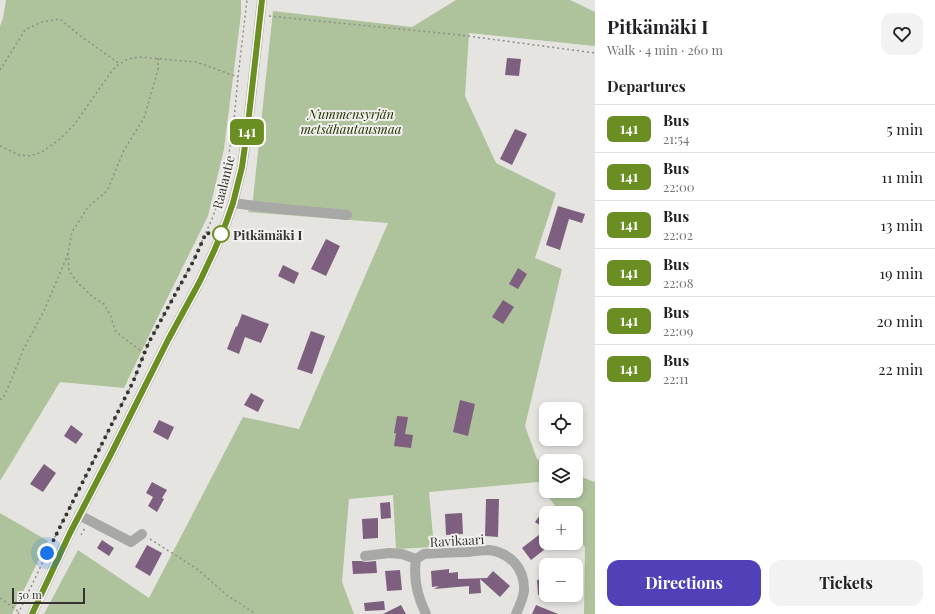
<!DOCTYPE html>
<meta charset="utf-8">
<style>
:root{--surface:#fff;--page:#f2f2f2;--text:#202124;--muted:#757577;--line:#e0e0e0;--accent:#5141b8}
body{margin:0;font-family:"Playfair Display",serif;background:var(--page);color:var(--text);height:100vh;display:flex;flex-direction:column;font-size:15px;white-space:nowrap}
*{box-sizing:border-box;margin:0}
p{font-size:13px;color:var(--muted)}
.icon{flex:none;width:22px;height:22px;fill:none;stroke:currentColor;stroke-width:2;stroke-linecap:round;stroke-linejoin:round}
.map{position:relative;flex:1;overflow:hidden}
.panel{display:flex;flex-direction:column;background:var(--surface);width:340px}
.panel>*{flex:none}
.badge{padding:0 8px;border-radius:6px;font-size:14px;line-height:26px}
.tools{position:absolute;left:539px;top:402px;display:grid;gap:8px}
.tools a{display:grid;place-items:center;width:44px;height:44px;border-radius:8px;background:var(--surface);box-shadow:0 2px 6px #0003;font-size:20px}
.scale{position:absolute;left:12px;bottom:10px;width:73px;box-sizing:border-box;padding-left:4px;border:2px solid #353433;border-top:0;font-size:11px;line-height:14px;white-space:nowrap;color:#353433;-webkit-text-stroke:3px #f2f1ed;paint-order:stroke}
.you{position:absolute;width:20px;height:20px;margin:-10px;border:3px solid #fff;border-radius:50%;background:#1a73e8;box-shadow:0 0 0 6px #1a73e833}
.map>.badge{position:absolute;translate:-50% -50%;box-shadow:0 0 0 2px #fff}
h2{padding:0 12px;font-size:15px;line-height:36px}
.round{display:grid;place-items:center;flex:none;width:42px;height:42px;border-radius:12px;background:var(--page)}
.summary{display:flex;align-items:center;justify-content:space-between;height:68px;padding:0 12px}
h1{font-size:19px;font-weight:700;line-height:30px}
.cta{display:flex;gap:8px;margin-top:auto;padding:8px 12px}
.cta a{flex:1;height:46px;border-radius:12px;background:var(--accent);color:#fff;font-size:16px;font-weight:700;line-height:46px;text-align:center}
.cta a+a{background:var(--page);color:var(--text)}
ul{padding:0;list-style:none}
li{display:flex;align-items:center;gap:12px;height:48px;padding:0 12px;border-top:1px solid var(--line)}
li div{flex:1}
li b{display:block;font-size:15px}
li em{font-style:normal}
li .badge{min-width:44px;font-weight:700;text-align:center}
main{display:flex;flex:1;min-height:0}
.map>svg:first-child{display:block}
.green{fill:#aec39b}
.building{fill:#7e5f7f}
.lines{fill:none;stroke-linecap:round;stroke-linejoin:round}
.path{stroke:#8e8d8a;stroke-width:1.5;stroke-dasharray:2 3;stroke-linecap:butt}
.minor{stroke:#a8a8a6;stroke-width:10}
.line-casing{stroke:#fff;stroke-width:9}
.line{stroke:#6b8e23;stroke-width:6}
.walk{stroke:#353433;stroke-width:4;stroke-dasharray:0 7.2}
.stop-dot{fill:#fff;stroke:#6b8e23;stroke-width:2}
.labels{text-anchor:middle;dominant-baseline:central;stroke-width:4;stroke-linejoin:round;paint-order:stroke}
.park-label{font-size:13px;font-style:italic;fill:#203405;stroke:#f2f1ed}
.street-label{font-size:13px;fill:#353433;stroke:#f2f1ed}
.stop-label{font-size:13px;font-weight:bold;fill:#353433;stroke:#f2f1ed;text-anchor:start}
</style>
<main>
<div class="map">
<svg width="595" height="614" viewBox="0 0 595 614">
<rect width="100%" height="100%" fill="#e5e4e0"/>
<g class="green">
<path d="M6,0h235v14l-17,135 -16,67 -52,105 -32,67 -64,-6 -60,99v-455l3,-8z"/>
<path d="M456,0h114l25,12v34l-126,-13 -4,63 31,67 60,30 -21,65 27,11 -37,157 12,33 9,4v28h30v-16l19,7v132h-11l1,-67 -9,-13v-21h-16l-22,-31 -109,10 5,55 -38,2 -3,-54 -44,4 -7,83 12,32h-310l34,-64 71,48 94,-181 56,12 89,-206 -140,-11 5,-13 20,-188 139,16z"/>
<path d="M0,513l48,28 -36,73h-12z"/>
</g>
<g class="building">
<path d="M507,58l14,1 -2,17 -14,-1z"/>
<path d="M515,129l12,5 -15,31 -12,-6z"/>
<path d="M558,206l27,8 -3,9 -13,-4 -9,31 -14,-5z"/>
<path d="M326,239l14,7 -14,30 -15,-7z"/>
<path d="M283,265l16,8 -5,11 -16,-8z"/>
<path d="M518,268l9,6 -9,15 -9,-5z"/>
<path d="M503,300l11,7 -11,17 -11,-7z"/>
<path d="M242,314l27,10 -8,19 -16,-6 -6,17 -12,-5 9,-23 1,1z"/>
<path d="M311,331l14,5 -13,38 -15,-5z"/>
<path d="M251,393l13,7 -6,12 -14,-7z"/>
<path d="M460,400l15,4 -7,32 -15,-4z"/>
<path d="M397,416l11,1 -3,17 8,1 -2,13 -17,-2 2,-13h-2z"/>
<path d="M159,420l15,7 -6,13 -15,-8z"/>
<path d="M71,425l12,9 -7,10 -12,-8z"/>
<path d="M44,464l12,9 -13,19 -13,-8z"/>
<path d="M152,482l15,8 -5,8 2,1 -7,13 -9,-6 5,-9 -7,-4z"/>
<path d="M486,499h13l-1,38 -13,-1z"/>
<path d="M390,502l1,16 -10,1 -1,-16z"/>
<path d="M546,507v22l-11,-7z"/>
<path d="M462,513l1,21 -17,1 -1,-21z"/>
<path d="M378,518v20l-15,1 -1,-20z"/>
<path d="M540,534l9,12 -18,14 -9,-12z"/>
<path d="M102,540l12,8 -5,8 -12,-8z"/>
<path d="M147,545l15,8 -12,23 -15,-9z"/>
<path d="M352,561h9l5,1 10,-1 1,12 -24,1z"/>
<path d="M449,569v4l9,-1v7l29,-1 6,-7 17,15 -10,11 -20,-18 1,14 -12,1v-8l-35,3 5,-3 -7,1 -1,-16z"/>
<path d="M400,570l2,20 -15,1 -2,-20z"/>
<path d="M546,579v15l-8,1 -1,-15z"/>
<path d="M384,601l1,9 -20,1 -1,-8z"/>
<path d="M401,605l5,9h-23z"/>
<path d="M536,605l22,9h-26z"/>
</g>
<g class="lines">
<g class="path">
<path d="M269,16l191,19 135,18"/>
<path d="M0,70l25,-40 17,-8 18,-3 19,16 41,29"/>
<path d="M0,146l19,9 11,1 12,-4 18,-13 14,-14 35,-50 7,-9 12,-7 11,-2 57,5 42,15"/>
<path d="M144,353l-24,-18 -5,-5 -4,-13 -7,-13 -11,-7 -15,-14 -9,-12 -1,-19 4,-20 16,-25 19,-16 17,-41 20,-32 14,-48v-12"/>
<path d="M0,400l5,-5 19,-47 19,-35 25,-59"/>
<path d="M81,535l4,-7"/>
<path d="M150,539l47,30 31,27 28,18"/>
<path d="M0,598l19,14"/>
<path d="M18,614l41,-86 41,-80 33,-66 15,-38 46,-85 18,-40 7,-20 7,-30 7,-38 5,-54 9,-77"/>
</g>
<g class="minor">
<path d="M233,203l30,4 84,8"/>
<path d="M79,515l52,27 11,-8"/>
<path d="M365,556l24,-3 13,1 14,5"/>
<path d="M416,559l8,-5c15,-1 29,-2 44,-2 7,-1 14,-2 21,-2 22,3 36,19 35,41 -1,8 -5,16 -8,23"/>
<path d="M416,559c-3,20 1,37 10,55"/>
<path d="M32,614l38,-81 41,-79 57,-114 32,-59 14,-30 12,-28 7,-20 9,-36 6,-43 14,-124"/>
</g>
</g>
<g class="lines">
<g class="line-casing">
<path id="line" d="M32,614l38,-81 41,-79 57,-114 32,-59 14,-30 12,-28 7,-20 9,-36 6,-43 14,-124"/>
</g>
<use href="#line" class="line"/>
<path class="walk" d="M47,553l86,-171 15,-38 46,-84 12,-27 15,1"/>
</g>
<circle class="stop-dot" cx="221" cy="234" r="8"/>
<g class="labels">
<g class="park-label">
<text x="351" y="113">Nummensyrjän<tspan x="351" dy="15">metsähautausmaa</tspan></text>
</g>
<g class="street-label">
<text transform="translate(223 182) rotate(-76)">Raalantie</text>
<text transform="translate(457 540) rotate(-3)">Ravikaari</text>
</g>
<g class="stop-label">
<text x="233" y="234">Pitkämäki I</text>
</g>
</g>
</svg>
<div class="tools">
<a><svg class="icon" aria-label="locate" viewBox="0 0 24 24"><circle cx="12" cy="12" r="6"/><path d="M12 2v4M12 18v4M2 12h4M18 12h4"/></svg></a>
<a><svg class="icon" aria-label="layers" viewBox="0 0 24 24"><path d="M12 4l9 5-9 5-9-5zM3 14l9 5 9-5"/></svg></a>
<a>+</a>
<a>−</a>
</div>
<div class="scale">50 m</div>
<div class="you" style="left:47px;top:553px"></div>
<b class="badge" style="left:247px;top:132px;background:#6b8e23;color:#fff">141</b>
</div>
<section class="panel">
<div class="summary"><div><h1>Pitkämäki I</h1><p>Walk · 4 min · 260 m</p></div><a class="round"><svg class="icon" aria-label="heart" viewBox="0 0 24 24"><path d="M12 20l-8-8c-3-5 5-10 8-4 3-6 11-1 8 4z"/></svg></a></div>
<h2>Departures</h2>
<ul>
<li><span class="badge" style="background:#6b8e23;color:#fff">141</span><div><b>Bus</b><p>21:54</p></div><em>5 min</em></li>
<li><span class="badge" style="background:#6b8e23;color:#fff">141</span><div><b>Bus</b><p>22:00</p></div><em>11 min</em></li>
<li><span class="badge" style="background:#6b8e23;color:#fff">141</span><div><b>Bus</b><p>22:02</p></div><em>13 min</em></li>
<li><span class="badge" style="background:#6b8e23;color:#fff">141</span><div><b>Bus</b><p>22:08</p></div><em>19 min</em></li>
<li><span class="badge" style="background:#6b8e23;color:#fff">141</span><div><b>Bus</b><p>22:09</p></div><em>20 min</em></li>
<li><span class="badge" style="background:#6b8e23;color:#fff">141</span><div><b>Bus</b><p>22:11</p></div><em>22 min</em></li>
</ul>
<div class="cta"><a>Directions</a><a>Tickets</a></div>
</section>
</main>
